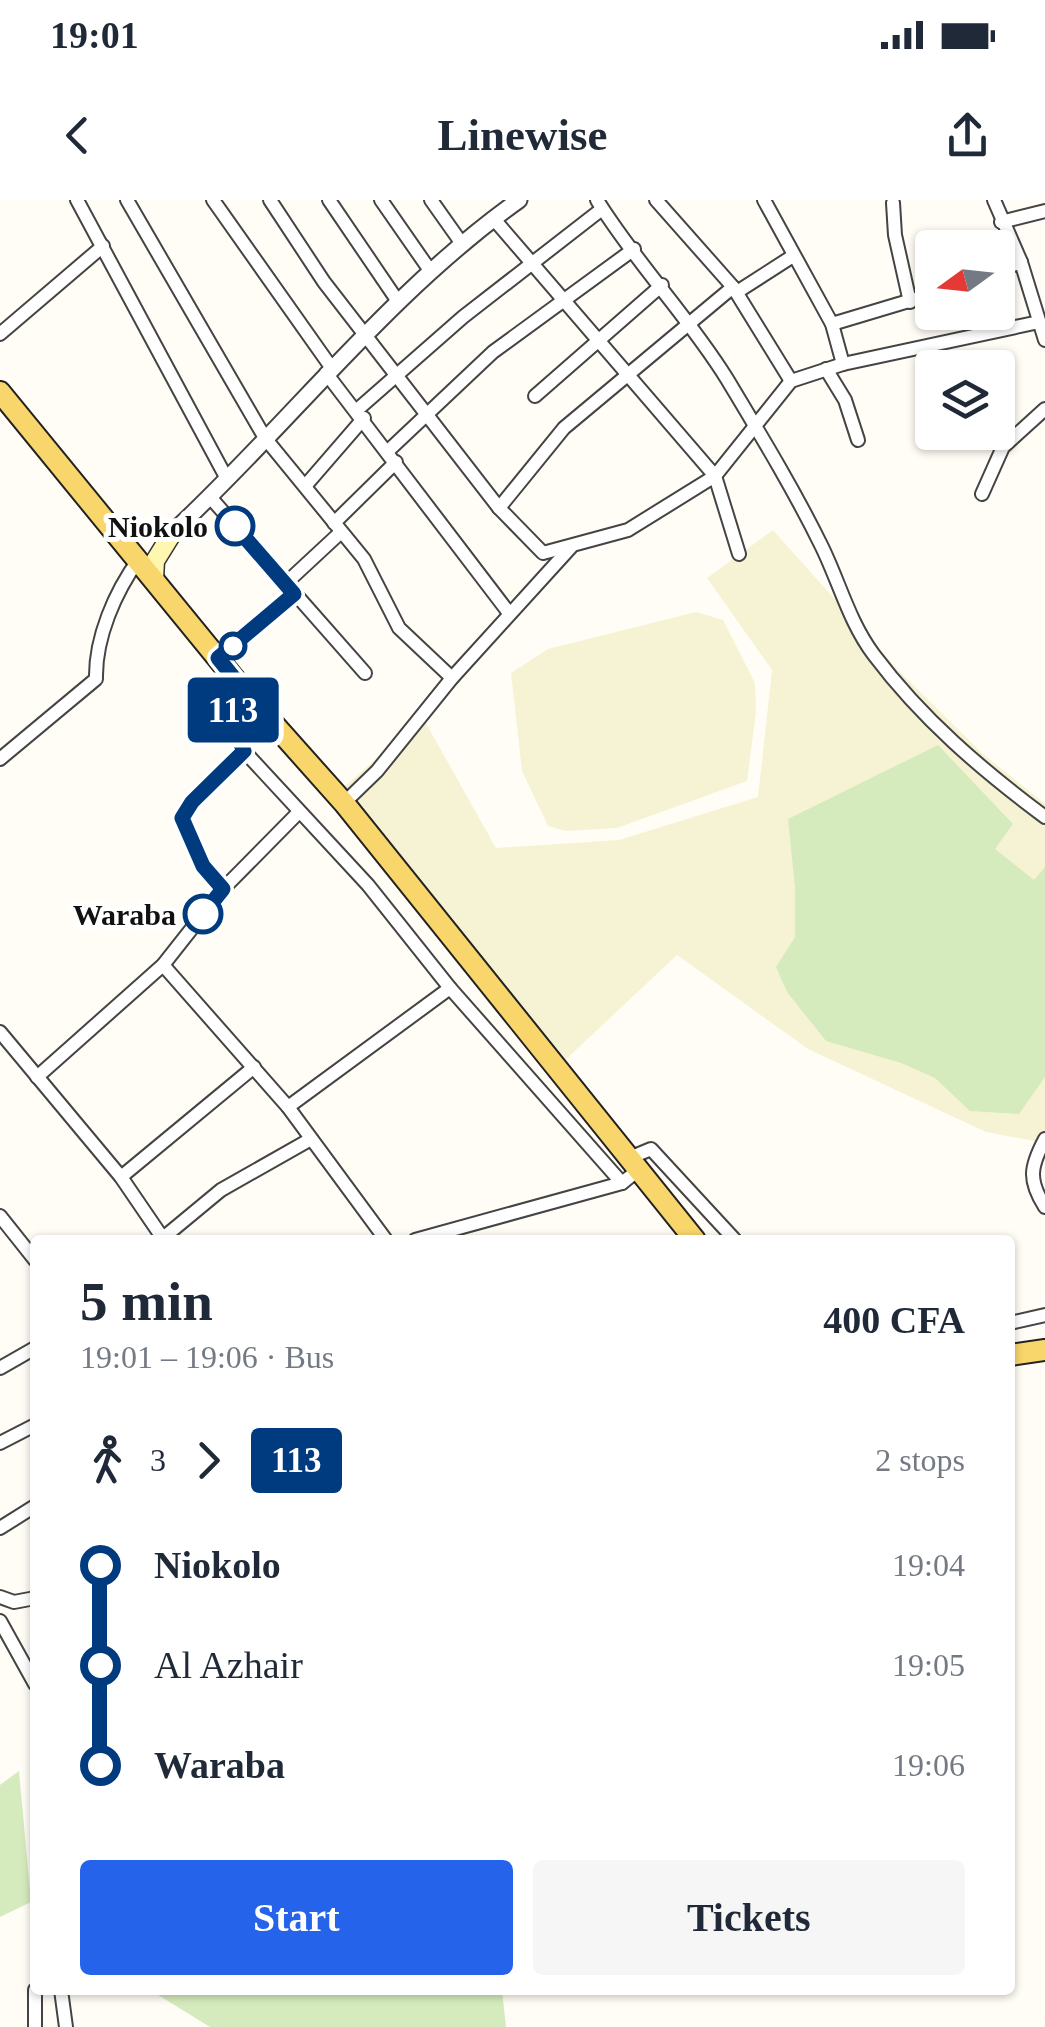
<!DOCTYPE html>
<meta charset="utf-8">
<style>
:root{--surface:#fff;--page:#f6f6f7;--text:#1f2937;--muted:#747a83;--accent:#2563eb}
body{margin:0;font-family:Georgia,serif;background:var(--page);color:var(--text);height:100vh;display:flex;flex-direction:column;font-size:38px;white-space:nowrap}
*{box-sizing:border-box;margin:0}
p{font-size:32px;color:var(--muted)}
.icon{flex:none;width:55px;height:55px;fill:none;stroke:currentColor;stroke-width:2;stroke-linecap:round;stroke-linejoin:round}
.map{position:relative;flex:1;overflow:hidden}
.panel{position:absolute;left:30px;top:1035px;width:985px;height:760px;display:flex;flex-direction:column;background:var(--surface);border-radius:10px;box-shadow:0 2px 8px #0004}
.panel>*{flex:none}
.badge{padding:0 20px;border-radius:8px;font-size:35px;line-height:65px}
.needle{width:65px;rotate:255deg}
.tools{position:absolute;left:915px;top:30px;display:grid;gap:20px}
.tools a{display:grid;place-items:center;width:100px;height:100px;border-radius:10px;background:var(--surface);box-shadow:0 2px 8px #0004;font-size:50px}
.map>.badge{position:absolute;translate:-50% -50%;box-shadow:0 0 0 5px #fff}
.legs{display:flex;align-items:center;gap:15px;height:110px;padding:0 50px;font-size:32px}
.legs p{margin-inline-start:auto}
.overview{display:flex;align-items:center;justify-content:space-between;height:170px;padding:0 50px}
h1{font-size:55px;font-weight:800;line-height:75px}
.primary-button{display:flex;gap:20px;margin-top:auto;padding:20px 50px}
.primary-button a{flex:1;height:115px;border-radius:10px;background:var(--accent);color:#fff;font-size:40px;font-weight:800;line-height:115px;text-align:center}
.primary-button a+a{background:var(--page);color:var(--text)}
ul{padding:0 50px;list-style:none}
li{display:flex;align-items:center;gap:35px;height:100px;font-size:38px}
li i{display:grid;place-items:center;width:15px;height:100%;margin:0 12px;background:currentColor}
li i::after{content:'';width:25px;height:25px;margin:-12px;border:8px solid;border-radius:50%;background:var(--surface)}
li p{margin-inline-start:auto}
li:first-child i{background:linear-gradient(#0000 50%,currentColor 0)}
li:last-child i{background:linear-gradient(currentColor 50%,#0000 0)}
.status{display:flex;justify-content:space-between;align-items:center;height:70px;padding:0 50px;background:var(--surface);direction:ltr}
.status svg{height:28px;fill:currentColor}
header{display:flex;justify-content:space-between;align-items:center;height:130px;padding:0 50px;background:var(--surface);font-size:45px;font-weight:800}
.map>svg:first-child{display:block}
.farmland{fill:#f6f3d4}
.green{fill:#d5ebbd}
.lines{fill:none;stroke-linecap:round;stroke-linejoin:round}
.minor-casing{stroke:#444;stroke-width:16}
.tertiary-casing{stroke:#444;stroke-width:19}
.secondary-casing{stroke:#333;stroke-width:21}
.primary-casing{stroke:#222;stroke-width:24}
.minor{stroke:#fff;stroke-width:12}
.tertiary{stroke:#fff;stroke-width:15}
.secondary{stroke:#fff6b0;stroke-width:18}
.primary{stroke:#f9d66b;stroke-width:20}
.line-1-casing{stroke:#fff;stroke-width:22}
.line-1{stroke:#003b80;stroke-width:15}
.stop-1-dot{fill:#fff;stroke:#003b80;stroke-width:5}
.labels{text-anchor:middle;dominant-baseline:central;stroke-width:10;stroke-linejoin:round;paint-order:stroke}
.stop-label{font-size:30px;font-weight:bold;fill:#111;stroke:#fff;text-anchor:end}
</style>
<div class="status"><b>19:01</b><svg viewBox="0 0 49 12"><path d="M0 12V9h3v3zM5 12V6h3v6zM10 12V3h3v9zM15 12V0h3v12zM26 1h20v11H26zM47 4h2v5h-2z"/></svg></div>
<header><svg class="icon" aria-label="back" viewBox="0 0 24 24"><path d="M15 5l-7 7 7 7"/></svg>Linewise<svg class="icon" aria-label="share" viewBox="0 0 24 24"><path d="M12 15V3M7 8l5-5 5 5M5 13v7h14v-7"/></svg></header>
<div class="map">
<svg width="1045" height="1827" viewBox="0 0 1045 1827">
<rect width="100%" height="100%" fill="#fffdf5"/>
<g class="farmland">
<path d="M773,330l126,141 84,83 62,50v339l-59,-11 -178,-83 -131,-94 -116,109 -224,-271 86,-75 73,130 123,-8 139,-43 14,-127 -65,-92z"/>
<path d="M696,412l27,8 32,63 1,29 -9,69 -130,47 -51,3 -18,-5 -26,-55 -11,-98 37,-24z"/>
</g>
<g class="green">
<path d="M938,545l75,79 -18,25 39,31 11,-13v210l-26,37 -49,-3 -35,-33 -34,-15 -75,-22 -39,-49 -11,-25 19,-30v-49l-7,-69z"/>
<path d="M19,1571l12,131 -31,15v-132z"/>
<path d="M150,1790h352l4,37h-296z"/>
</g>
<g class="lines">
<g class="minor-casing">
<g id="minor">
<path d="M77,0l150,279"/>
<path d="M127,0l138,238 99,121 35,69 53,50"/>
<path d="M213,0l118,167"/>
<path d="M270,0l54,82 175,226 44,45 85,-23 87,-54 76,-95 52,-17 196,-42"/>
<path d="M329,0l68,100"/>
<path d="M381,0l48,69"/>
<path d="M431,0l29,41"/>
<path d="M597,0c39,63 91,116 130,179 33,55 66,109 94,166 18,36 28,77 53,110 48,64 108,115 171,162"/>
<path d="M656,0l77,87 58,94"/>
<path d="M764,0l68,124 11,40"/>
<path d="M994,0l27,62 24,78"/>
<path d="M893,3l2,32 15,67"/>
<path d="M493,18l222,258 24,78"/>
<path d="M1001,22l44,-11"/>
<path d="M998,71l23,-9"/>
<path d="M737,92l56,-36"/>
<path d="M832,124l100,-30"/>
<path d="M0,134l103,-88"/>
<path d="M826,169l19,31 13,40"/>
<path d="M326,173l183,240"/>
<path d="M535,196l127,-111"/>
<path d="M357,210l106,-93 139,-108"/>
<path d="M388,251l105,-99 141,-103"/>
<path d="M306,285l58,-67"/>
<path d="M982,294l21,-47 42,-38"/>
<path d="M210,297l155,176"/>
<path d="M499,308l65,-80 169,-141"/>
<path d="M334,323l62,-61"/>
<path d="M285,384l56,-52"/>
<path d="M218,458l76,-64"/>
<path d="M246,493l-17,23 15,35 124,134 82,103 172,195"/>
<path d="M0,559l96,-80c-1,-41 19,-87 43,-120"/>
<path d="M344,603l33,-32 75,-93 119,-131"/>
<path d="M223,689l-20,-23 -21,-48 10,-16 52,-51"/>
<path d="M163,765l125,142 98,133"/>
<path d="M0,832l121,145 43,63"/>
<path d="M37,877l126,-112 60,-76 76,-77"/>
<path d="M288,907l162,-119"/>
<path d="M1045,939c-15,28 -17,41 0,68"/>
<path d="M627,959l24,-10 84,91"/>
<path d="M121,977l133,-110"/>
<path d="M0,1016l35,44"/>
<path d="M163,1038l58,-48 90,-51"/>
<path d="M415,1040l207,-57 15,-12"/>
<path d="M1010,1123l35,-8"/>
<path d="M0,1168l35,-20"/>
<path d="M0,1243l35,-18"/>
<path d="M0,1328l35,-22"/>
<path d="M0,1397l14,5 21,-4"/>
<path d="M0,1421l35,63"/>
<path d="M61,1790l5,37"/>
<path d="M35,1827v-37"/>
</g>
</g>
<g class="tertiary-casing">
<path id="tertiary" d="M173,332c118,-110 214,-238 346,-332"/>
</g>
<g class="secondary-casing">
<path id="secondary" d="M154,379l1,-18 18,-29"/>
</g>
<g class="primary-casing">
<g id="primary">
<path d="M0,192l246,301 98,110 351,437"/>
<path d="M1010,1155l35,-5"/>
</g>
</g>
<use href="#minor" class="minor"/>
<use href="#tertiary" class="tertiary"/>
<use href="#secondary" class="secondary"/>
<use href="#primary" class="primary"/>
</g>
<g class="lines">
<g class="line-1-casing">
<path id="line-1" d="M203,714l20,-25 -20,-23 -21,-48 10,-16 52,-51 -16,-35 18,-23 -28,-35 76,-64 -59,-68"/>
</g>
<use href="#line-1" class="line-1"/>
</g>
<g class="stop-1-dot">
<circle cx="235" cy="326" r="18"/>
<circle cx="233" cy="446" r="12"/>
<circle cx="203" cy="714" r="18"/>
</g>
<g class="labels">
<g class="stop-label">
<text x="208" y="326">Niokolo</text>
<text x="176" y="714">Waraba</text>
</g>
</g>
</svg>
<div class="tools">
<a><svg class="needle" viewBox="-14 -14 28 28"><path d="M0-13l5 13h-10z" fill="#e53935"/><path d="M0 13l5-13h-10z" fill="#747a83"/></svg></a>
<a><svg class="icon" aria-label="layers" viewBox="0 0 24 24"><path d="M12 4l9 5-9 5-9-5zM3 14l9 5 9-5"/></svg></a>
</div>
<b class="badge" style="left:233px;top:510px;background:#003b80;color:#fff">113</b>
<section class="panel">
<div class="overview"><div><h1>5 min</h1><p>19:01 – 19:06 · Bus</p></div><b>400 CFA</b></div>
<div class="legs"><svg class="icon" aria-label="walk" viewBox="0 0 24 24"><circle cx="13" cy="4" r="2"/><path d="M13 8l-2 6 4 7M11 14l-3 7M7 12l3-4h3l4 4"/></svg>3<svg class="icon" aria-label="forward" viewBox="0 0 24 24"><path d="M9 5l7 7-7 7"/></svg><b class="badge" style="background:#003b80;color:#fff">113</b><p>2 stops</p></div>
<ul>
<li><i style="color:#003b80"></i><b>Niokolo</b><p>19:04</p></li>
<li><i style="color:#003b80"></i><span>Al Azhair</span><p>19:05</p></li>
<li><i style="color:#003b80"></i><b>Waraba</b><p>19:06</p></li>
</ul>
<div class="primary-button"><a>Start</a><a>Tickets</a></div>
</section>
</div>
